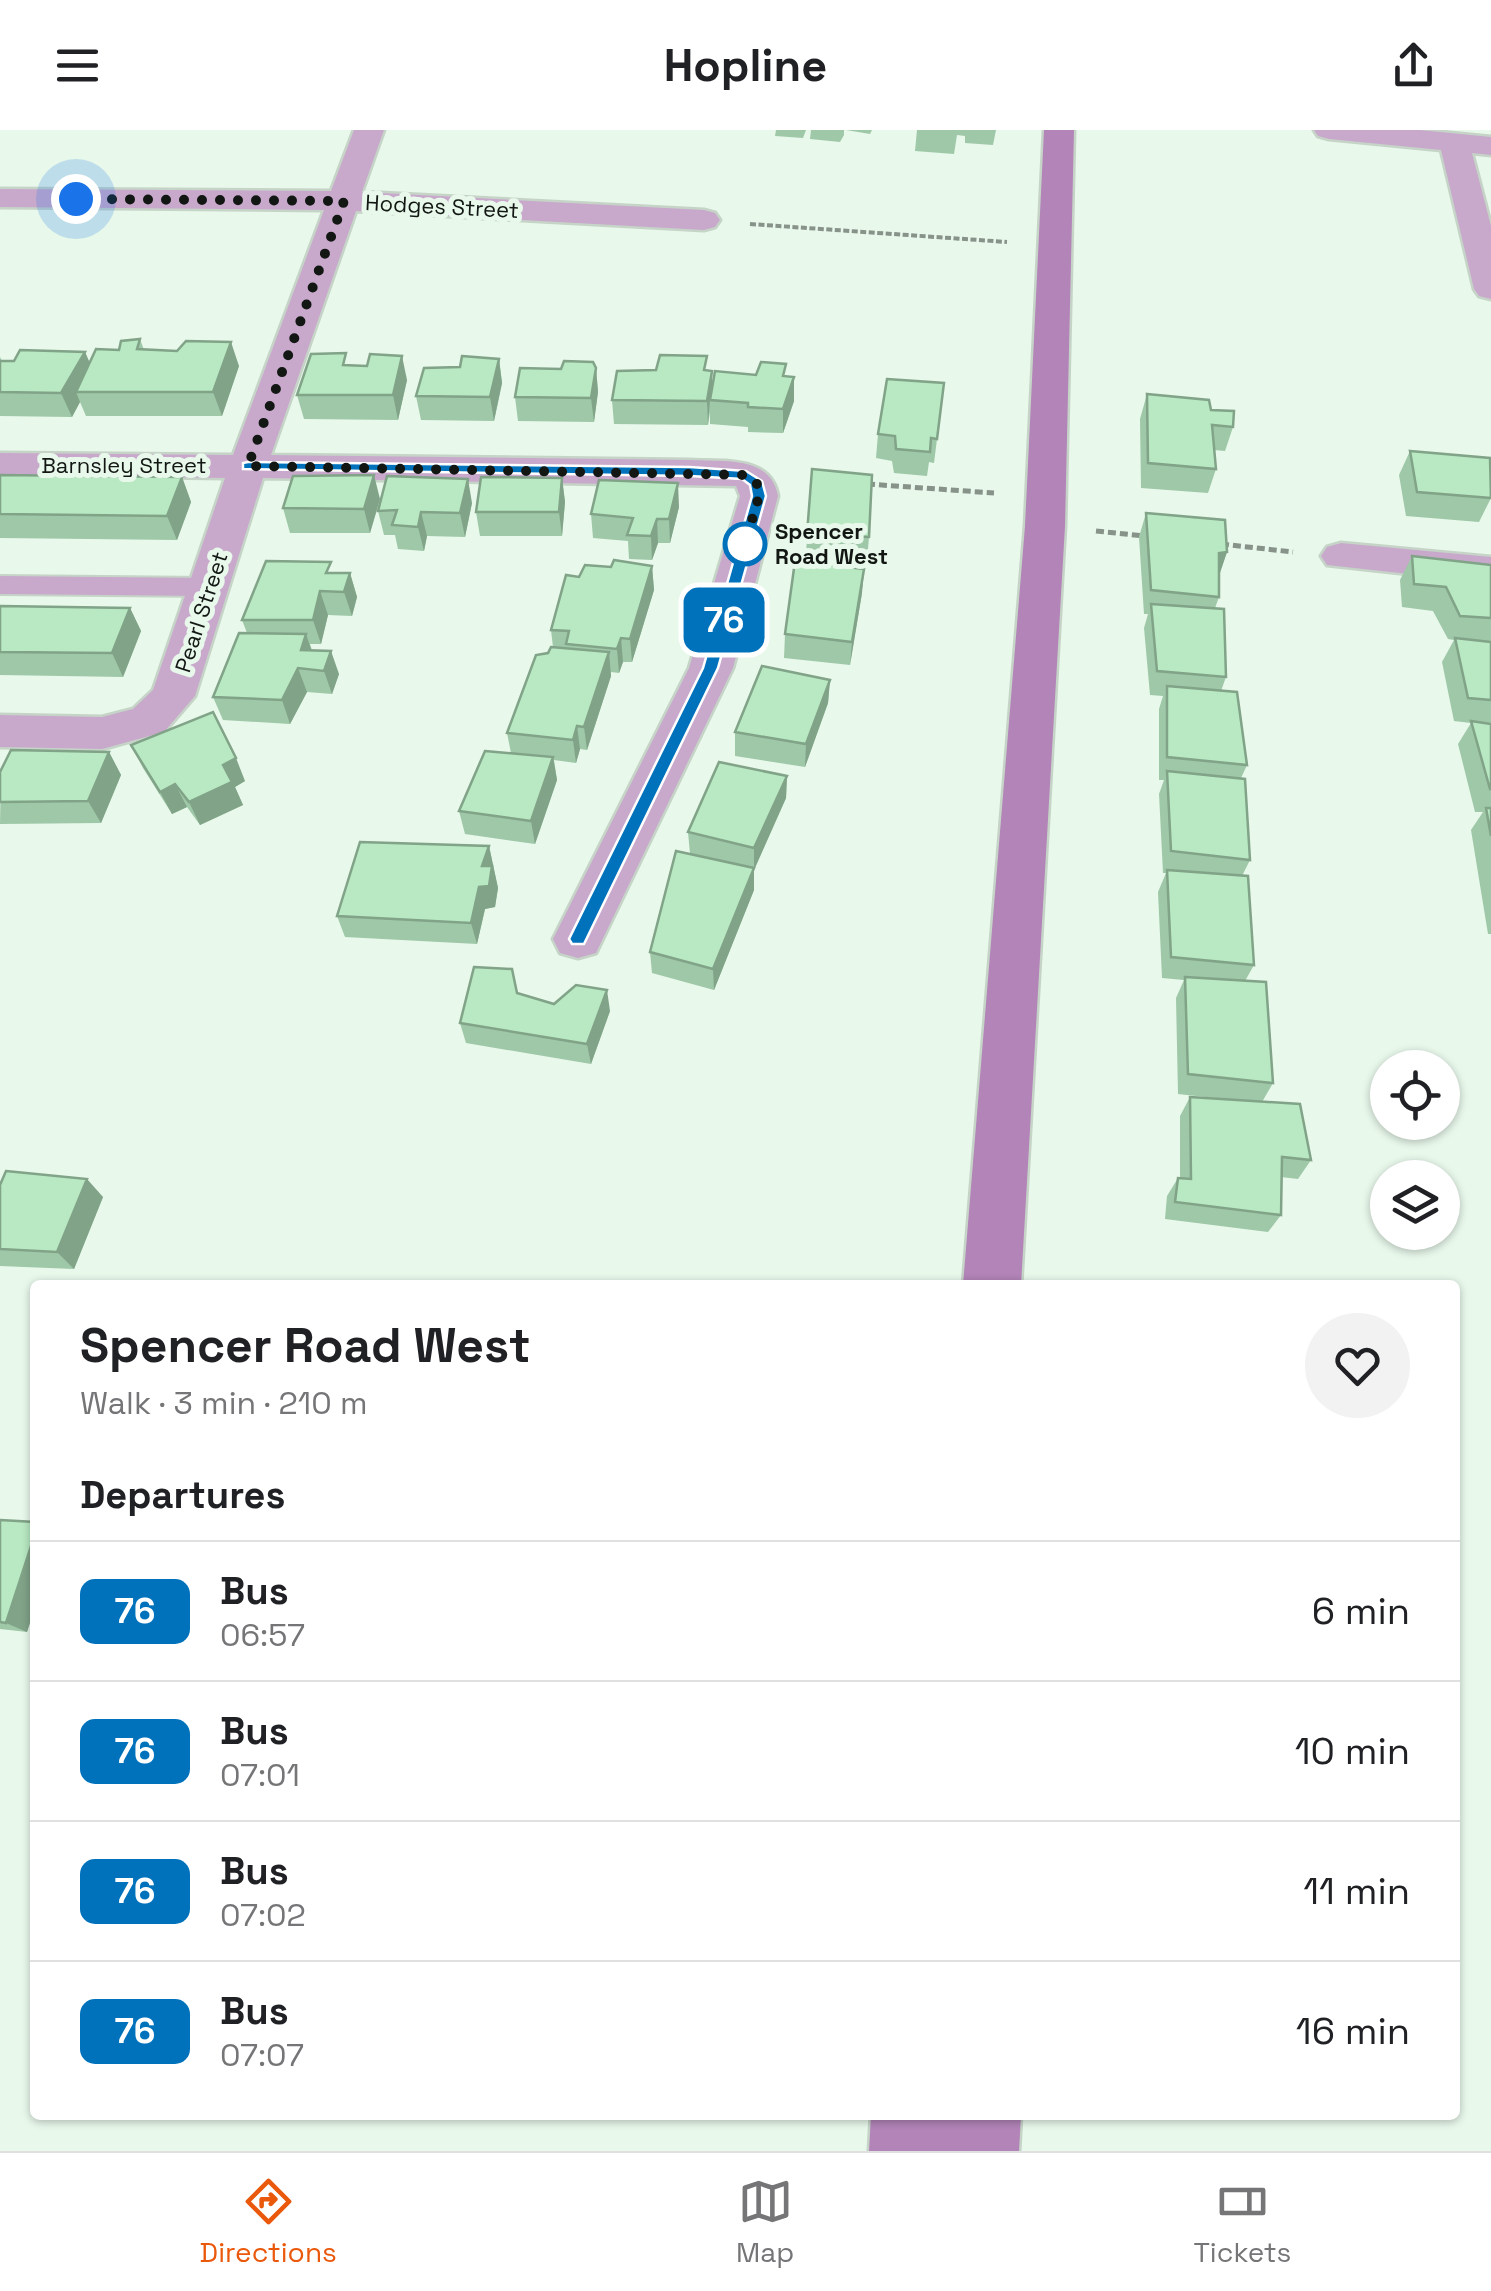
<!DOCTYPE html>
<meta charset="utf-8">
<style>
:root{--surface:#fff;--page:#f2f2f2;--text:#202124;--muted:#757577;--line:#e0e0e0;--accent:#ea580c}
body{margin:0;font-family:"Space Grotesk",sans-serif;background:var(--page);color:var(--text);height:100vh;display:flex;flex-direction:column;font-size:38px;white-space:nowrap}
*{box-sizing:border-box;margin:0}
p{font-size:32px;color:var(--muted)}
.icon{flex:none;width:55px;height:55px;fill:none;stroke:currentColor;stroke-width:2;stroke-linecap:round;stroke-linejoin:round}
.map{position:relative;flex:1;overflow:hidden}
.drawer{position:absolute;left:30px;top:1150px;width:1430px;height:840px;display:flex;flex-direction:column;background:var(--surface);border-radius:10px;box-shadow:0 2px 8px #0004}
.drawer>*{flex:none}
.badge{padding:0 20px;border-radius:15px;font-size:35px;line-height:65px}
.tools{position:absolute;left:1370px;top:920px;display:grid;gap:20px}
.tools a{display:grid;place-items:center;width:90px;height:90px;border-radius:50%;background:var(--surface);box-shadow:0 2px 8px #0004;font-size:50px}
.you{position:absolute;width:50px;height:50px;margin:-25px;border:8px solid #fff;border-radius:50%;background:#1a73e8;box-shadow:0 0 0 15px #1a73e833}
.map>.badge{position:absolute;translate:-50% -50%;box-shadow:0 0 0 5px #fff}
h2{padding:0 50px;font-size:38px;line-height:90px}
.round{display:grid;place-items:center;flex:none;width:105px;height:105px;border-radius:52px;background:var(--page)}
.headline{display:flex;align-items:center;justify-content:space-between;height:170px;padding:0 50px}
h1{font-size:48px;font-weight:700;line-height:75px}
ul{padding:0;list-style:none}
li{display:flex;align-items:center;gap:30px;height:140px;padding:0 50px;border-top:2px solid var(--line)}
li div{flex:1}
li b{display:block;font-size:38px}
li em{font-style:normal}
li .badge{min-width:110px;font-weight:700;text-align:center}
header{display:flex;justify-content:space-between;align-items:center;height:130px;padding:0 50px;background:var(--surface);font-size:45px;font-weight:700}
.tabs{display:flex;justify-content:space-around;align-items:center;height:140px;border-top:2px solid var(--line);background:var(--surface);font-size:28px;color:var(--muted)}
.tabs a{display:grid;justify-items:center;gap:5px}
.tabs .selected{color:var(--accent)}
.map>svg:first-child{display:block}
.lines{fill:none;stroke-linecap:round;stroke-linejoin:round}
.lane-casing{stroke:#c6d4c8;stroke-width:4}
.street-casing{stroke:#c6d4c8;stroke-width:5}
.secondary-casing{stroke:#c6d4c8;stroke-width:5}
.path-far1{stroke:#879289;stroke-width:4;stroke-dasharray:6 2.5;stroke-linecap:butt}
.path{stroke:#879289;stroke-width:5;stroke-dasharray:8 4;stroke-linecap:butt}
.lane{fill:#c8a9cc;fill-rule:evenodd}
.street{fill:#c8a9cc;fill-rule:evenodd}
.secondary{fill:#b284b8;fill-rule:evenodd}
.wall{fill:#9ec8a7}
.shaded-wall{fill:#81a388}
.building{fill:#b8e9c2;stroke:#81a388;stroke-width:2.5}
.line{fill:#0072bc;stroke:#fff;stroke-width:2.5}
.walk{stroke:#121713;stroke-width:10;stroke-dasharray:0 18}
.stop-dot{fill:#fff;stroke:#0072bc;stroke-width:5}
.labels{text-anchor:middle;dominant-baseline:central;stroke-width:10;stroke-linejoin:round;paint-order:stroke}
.far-street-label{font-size:22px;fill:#121713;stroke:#e8f8eb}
.far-stop-label{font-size:22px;font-weight:bold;fill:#121713;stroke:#e8f8eb;text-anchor:start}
</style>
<header><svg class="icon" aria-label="menu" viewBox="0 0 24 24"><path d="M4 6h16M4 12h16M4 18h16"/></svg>Hopline<svg class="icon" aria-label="share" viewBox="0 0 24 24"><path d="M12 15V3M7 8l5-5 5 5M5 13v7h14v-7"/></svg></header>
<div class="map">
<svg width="1491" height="2021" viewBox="0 0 1491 2021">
<rect width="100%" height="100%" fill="#e8f8eb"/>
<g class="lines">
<g class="lane-casing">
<path id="lane" d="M0,446l209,2 10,3 4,6 -4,6 -10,3 -209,-2z"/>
</g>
<g class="street-casing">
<g id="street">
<path d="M354,0h30l-22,62 342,18 11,3 5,7 -5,7 -11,3 -348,-19 -85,244 420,5c32,2 80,-5 87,36l-45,172 -137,285 -18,5 -18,-5 -7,-14 136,-271 51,-172 -4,-10 -473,-8 -68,218 -31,36 -62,17 -102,-2v-32l102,2 31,-8 20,-19 72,-212 -225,-3v-22l233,2 91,-245 -324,-3v-18l331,2z"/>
<path d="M1314,0h106l71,7v18l-19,-2 19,73v73l-12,-3 -5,-7 -33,-139 -112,-11 -11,-3z"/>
<path d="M1341,413l150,14v26l-164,-18 -6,-9 6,-9z"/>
</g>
</g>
<g class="secondary-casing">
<g id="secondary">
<path d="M1044,0h30l-9,396 -44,759h-58l62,-759z"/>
<path d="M871,1985h150l-2,36h-150z"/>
</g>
</g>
<path class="path-far1" d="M750,94l257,18"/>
<g class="path">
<path d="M867,354l127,9"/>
<path d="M1096,401l48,5"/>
<path d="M1221,414l72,8"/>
</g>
<use href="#lane" class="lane"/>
<use href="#street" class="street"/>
<use href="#secondary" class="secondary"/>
</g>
<g class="wall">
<path d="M776,0h30l-3,8 -28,-2z"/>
<path d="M811,0h33v5l-4,7 -30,-3z"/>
<path d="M846,0h26l-2,4z"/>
<path d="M917,0h79l-3,15 -28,-2v-7l-8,-1 -3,19 -39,-3z"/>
<path d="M140,209l4,11 95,16 -17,50h-136l-6,-14 -8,15 -72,-1v-59l2,4h12l71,-9 5,11z"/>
<path d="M499,229l3,24 -8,38 -73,-1 -5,-24 44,-29z"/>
<path d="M349,235l58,15 -9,40 -94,-1 -7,-24z"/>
<path d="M596,238l2,24 -4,30 -76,-1 -3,-24 46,-28z"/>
<path d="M707,240l6,14 43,-9 38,2v24l-11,32 -35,-1v-5l-38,-3v-12l-2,13 -94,-1 -2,-24z"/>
<path d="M944,253l-10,80 -5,-1 -2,14 -33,-3 -2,-12 -16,-3 2,-24z"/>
<path d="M1147,264l64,16 22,17 -8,24 -11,-1 2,19 -8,24 -67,-5 -1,-69z"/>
<path d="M1410,321l81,13v34l-12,24 -73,-6 -7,-41z"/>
<path d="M0,345l182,2 9,25 -14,38 -177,-2z"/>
<path d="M562,348l3,24 -3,34h-82l-4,-24z"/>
<path d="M380,369l-10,34h-80l-7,-25z"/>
<path d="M472,373l-7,34 -38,-1 -3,15 -26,-2 -3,-14h-11l-6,-24z"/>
<path d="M679,377l-9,36h-12l-6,17 -23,-1 -1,-18 -35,-3 -2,-24z"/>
<path d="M1146,383l81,39 -8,22v23l-4,11 11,69 -5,14 26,74 -6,13 9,82 -8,16 12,89 -9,16 28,102 -11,19 49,58 -13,19 -17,-2v38l-13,17 -103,-13 2,-23 11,-18h2v-62l10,-19 43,3 -55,-6 -2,-96 8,-18 -22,-2 -4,-86 8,-19h-3l-4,-79 5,-14h-5v-71l4,-13 -13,-1 -6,-67 4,-14h-4l-5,-77z"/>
<path d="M807,404l62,3 -2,24 -61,-3z"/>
<path d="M1412,426l79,9v369h-3l-17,-104 12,-18h-8l-17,-68 13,-21 -17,-2 -12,-59 12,-22 -6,-1 -15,-28 -31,-4 -2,-27z"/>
<path d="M652,436l2,24 -22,72h-9l-4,11 -8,-1v4l-24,74 -7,-1 -4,14 -22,-3 3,20 -22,64 -70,-10 -6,-23 52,-58 -4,-20 41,-80 5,-6 -2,-17 28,-53 32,-10z"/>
<path d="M334,443h16l7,24 -5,19 -24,-1 -7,29h-11l2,6 27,24 -7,20 -25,-2 -17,32 -67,-4 -10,-23 34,-64 -5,-13z"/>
<path d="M862,463l-12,72 -66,-7 1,-24z"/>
<path d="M0,476l130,2 11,23 -18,46 -123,-2z"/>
<path d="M830,550l-2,23 -23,64 -70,-11v-24z"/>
<path d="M131,615l114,36 -10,6 8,18 -43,20 -13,-18 -15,7 -29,-46z"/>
<path d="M109,622l12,23 -20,48 -101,1 1,-54z"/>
<path d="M787,646l-1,22 -32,72v20l-40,100 -62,-17 -2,-21 40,-98 -2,-22z"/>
<path d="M489,716l9,42 -3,19 -10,2 -8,35 -132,-7 -8,-21z"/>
<path d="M554,874l56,7 -19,53 -125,-21 -6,-20z"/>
<path d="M0,1055l103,12 -29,72 -74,-3z"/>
<path d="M0,1390l35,2v85l-8,25 -27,-3z"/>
</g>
<g class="shaded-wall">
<path d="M231,212l8,24 -17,50 -9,-24z"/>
<path d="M85,222l10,24 -19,16 4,10 -8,15 -11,-24z"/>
<path d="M402,226l5,24 -9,40 -5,-25z"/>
<path d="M499,229l3,24 -8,38 -4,-24z"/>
<path d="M596,238l2,24 -4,30 -3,-24z"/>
<path d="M712,241l1,24 -3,5 -2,25 -1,-24z"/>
<path d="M794,247v24l-11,32v-24z"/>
<path d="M374,345l6,24 -10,34 -6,-24z"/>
<path d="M182,347l9,25 -14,38 -10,-24z"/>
<path d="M562,348l3,24 -3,34 -3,-24z"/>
<path d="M468,349l4,24 -7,34 -5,-24z"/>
<path d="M678,353l1,24 -9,36 -1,-24z"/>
<path d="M421,382l6,24 -3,15 -6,-24z"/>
<path d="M657,389l1,24 -6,17 -1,-24z"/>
<path d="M1227,422l-8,24v-23z"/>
<path d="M652,436l2,24 -22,72 -2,-23z"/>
<path d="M864,439l-2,24 -12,72 2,-23z"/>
<path d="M350,443l7,24 -5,19 -8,-24z"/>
<path d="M320,461l8,24 -7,29 -8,-24z"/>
<path d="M130,478l11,23 -18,46 -11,-24z"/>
<path d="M306,504l8,24 -13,-8z"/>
<path d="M621,508l2,24 -4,11 -2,-24z"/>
<path d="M331,521l8,23 -7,20 -8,-23z"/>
<path d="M609,522l2,24 -24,74 -3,-23z"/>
<path d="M298,538l9,24 -17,32 -8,-24z"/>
<path d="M830,550l-2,23 -23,64 1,-23z"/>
<path d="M577,596l3,23 -4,14 -3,-23z"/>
<path d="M109,622l12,23 -20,48 -13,-22z"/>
<path d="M553,627l4,23 -22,64 -4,-23z"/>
<path d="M236,628l9,23 -10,6 8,18 -43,20 -11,-23 34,-37z"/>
<path d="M787,646l-1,22 -32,72v-22z"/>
<path d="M175,654l12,23 -15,7 -12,-22z"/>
<path d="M489,716l9,42 -3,19 -10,2 -8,35 -6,-21 11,-57z"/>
<path d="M754,738v22l-40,100 -1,-21z"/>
<path d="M607,860l3,21 -19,53 -4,-20z"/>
<path d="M87,1049l16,18 -29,72 -17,-17z"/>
<path d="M35,1404v73l-8,25 -21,-9z"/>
</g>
<g class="building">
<path d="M140,209l-3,10 40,2 9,-10 45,1 -18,50h-137l20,-43 23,1 2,-9z"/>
<path d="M20,220l65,2 -24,41 -61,-1v-31h14z"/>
<path d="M346,223l-3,12 24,1 3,-12 32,2 -9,39h-96l14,-41z"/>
<path d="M660,225l47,1 -3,14 8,1 -5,30 -95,-1 5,-29 39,-1z"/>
<path d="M462,226l37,3 -9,38 -74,-1 8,-28 36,-1z"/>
<path d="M564,231l29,1 3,6 -5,30 -76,-1 5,-29 41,1z"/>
<path d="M761,232l25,2 -3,12 11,1 -11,32 -35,-2v-4l-38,-3 5,-29 41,4z"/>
<path d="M887,249l57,4 -7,56 -6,-1 -1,14 -34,-3 -1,-13 -17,-2z"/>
<path d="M1147,264l62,6 2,10 23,1 -1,16 -21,-2 4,44 -68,-6z"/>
<path d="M1410,321l80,7 1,40 -74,-6z"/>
<path d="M812,339l60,6 -3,62 -62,-3z"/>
<path d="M0,345l182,2 -15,39 -167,-2z"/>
<path d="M374,345l-10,34 -81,-1 10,-32z"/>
<path d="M387,346l81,3 -8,34 -39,-1 -3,15 -26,-2 5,-15 -19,1z"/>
<path d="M481,347l81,1 -3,34h-83z"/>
<path d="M599,350l79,3 -9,36h-12l-6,17 -24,-1 6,-17 -42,-4z"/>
<path d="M1146,383l79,7 2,32 -8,1v44l-68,-7z"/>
<path d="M1412,426l79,9v53l-31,-2 -14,-29 -32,-3z"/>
<path d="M614,430l38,6 -22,73 -9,-1 -4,11 -51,-5 3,-13 -18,-1 15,-55 13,2 6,-12 26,2z"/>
<path d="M266,431l65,1 -5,11h24l-6,19 -24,-1 -7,29h-71z"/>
<path d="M795,431l69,8 -12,73 -67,-8z"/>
<path d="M1151,474l73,5 2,68 -69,-6z"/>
<path d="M0,476l130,2 -18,45 -112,-1z"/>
<path d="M239,503l67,1 -5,16 30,1 -7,20 -26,-3 -16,32 -69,-3z"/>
<path d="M1455,508l36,4v58l-23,-2z"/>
<path d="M551,517l58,5 -25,75 -7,-1 -4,14 -66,-7 29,-78 12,-2z"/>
<path d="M762,536l68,14 -24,64 -71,-12z"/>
<path d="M1167,556l70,6 10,73 -80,-8z"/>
<path d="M213,582l23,46 -13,7 9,17 -43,20 -14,-18 -15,8 -29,-47z"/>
<path d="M1471,591l20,3v65h-1z"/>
<path d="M11,620l98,2 -21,49 -88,1v-30z"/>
<path d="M485,621l68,6 -22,64 -72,-10z"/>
<path d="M719,632l68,14 -33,72 -66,-16z"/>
<path d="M1167,641l78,8 5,81 -79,-9z"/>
<path d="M1486,678h5v28z"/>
<path d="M360,712l129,4 -7,20h10l-3,20 -10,1 -8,36 -134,-7z"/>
<path d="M676,721l78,17 -41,101 -63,-17z"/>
<path d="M1167,740l81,6 6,89 -83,-8z"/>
<path d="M474,837l38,2 5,24 37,11 22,-19 31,5 -20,54 -127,-21z"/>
<path d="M1185,847l81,5 7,101 -85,-9z"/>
<path d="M1190,967l110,7 11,56 -29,-3 -1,58 -106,-13 3,-24 13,1z"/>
<path d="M6,1041l81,8 -30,73 -57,-3v-64z"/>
<path d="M0,1390l35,2v12l-29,89 -6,-1z"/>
</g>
<path class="line" d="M248,332l442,5 56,4 16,10 4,15 -48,172 -134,276h-12l-3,-5 134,-271 49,-172 -2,-11 -8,-6 -52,-3 -447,-7v-6z"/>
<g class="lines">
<path class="walk" d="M76,69l268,2 -96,265 498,9 11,9 2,12 -14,48"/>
</g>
<circle class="stop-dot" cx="745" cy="414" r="20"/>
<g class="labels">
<g class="far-street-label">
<text transform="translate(442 76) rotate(3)">Hodges Street</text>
<text x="124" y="335">Barnsley Street</text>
<text transform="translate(201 482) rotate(-72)">Pearl Street</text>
</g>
<g class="far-stop-label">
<text x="775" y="401">Spencer<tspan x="775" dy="25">Road West</tspan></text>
</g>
</g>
</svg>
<div class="tools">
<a><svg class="icon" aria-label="locate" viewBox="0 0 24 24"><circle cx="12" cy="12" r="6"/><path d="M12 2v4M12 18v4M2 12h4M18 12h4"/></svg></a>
<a><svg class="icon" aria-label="layers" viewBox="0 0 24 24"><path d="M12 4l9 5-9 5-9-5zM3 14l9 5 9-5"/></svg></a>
</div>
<div class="you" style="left:76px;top:69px"></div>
<b class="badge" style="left:724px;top:490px;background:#0072bc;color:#fff">76</b>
<section class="drawer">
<div class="headline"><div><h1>Spencer Road West</h1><p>Walk · 3 min · 210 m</p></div><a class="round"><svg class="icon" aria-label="heart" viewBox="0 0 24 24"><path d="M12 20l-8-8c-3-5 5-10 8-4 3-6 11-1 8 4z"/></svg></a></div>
<h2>Departures</h2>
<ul>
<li><span class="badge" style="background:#0072bc;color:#fff">76</span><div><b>Bus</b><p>06:57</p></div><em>6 min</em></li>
<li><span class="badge" style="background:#0072bc;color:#fff">76</span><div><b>Bus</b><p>07:01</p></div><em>10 min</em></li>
<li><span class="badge" style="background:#0072bc;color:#fff">76</span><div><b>Bus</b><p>07:02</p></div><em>11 min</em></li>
<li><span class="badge" style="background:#0072bc;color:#fff">76</span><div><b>Bus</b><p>07:07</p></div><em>16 min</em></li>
</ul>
</section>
</div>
<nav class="tabs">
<a class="selected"><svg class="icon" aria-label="directions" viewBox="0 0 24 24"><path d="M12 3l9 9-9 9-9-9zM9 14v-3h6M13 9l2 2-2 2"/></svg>Directions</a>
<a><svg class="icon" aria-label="map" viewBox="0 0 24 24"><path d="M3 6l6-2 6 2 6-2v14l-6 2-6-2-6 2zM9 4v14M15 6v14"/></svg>Map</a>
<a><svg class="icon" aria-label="tickets" viewBox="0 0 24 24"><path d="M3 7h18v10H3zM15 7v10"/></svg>Tickets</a>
</nav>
